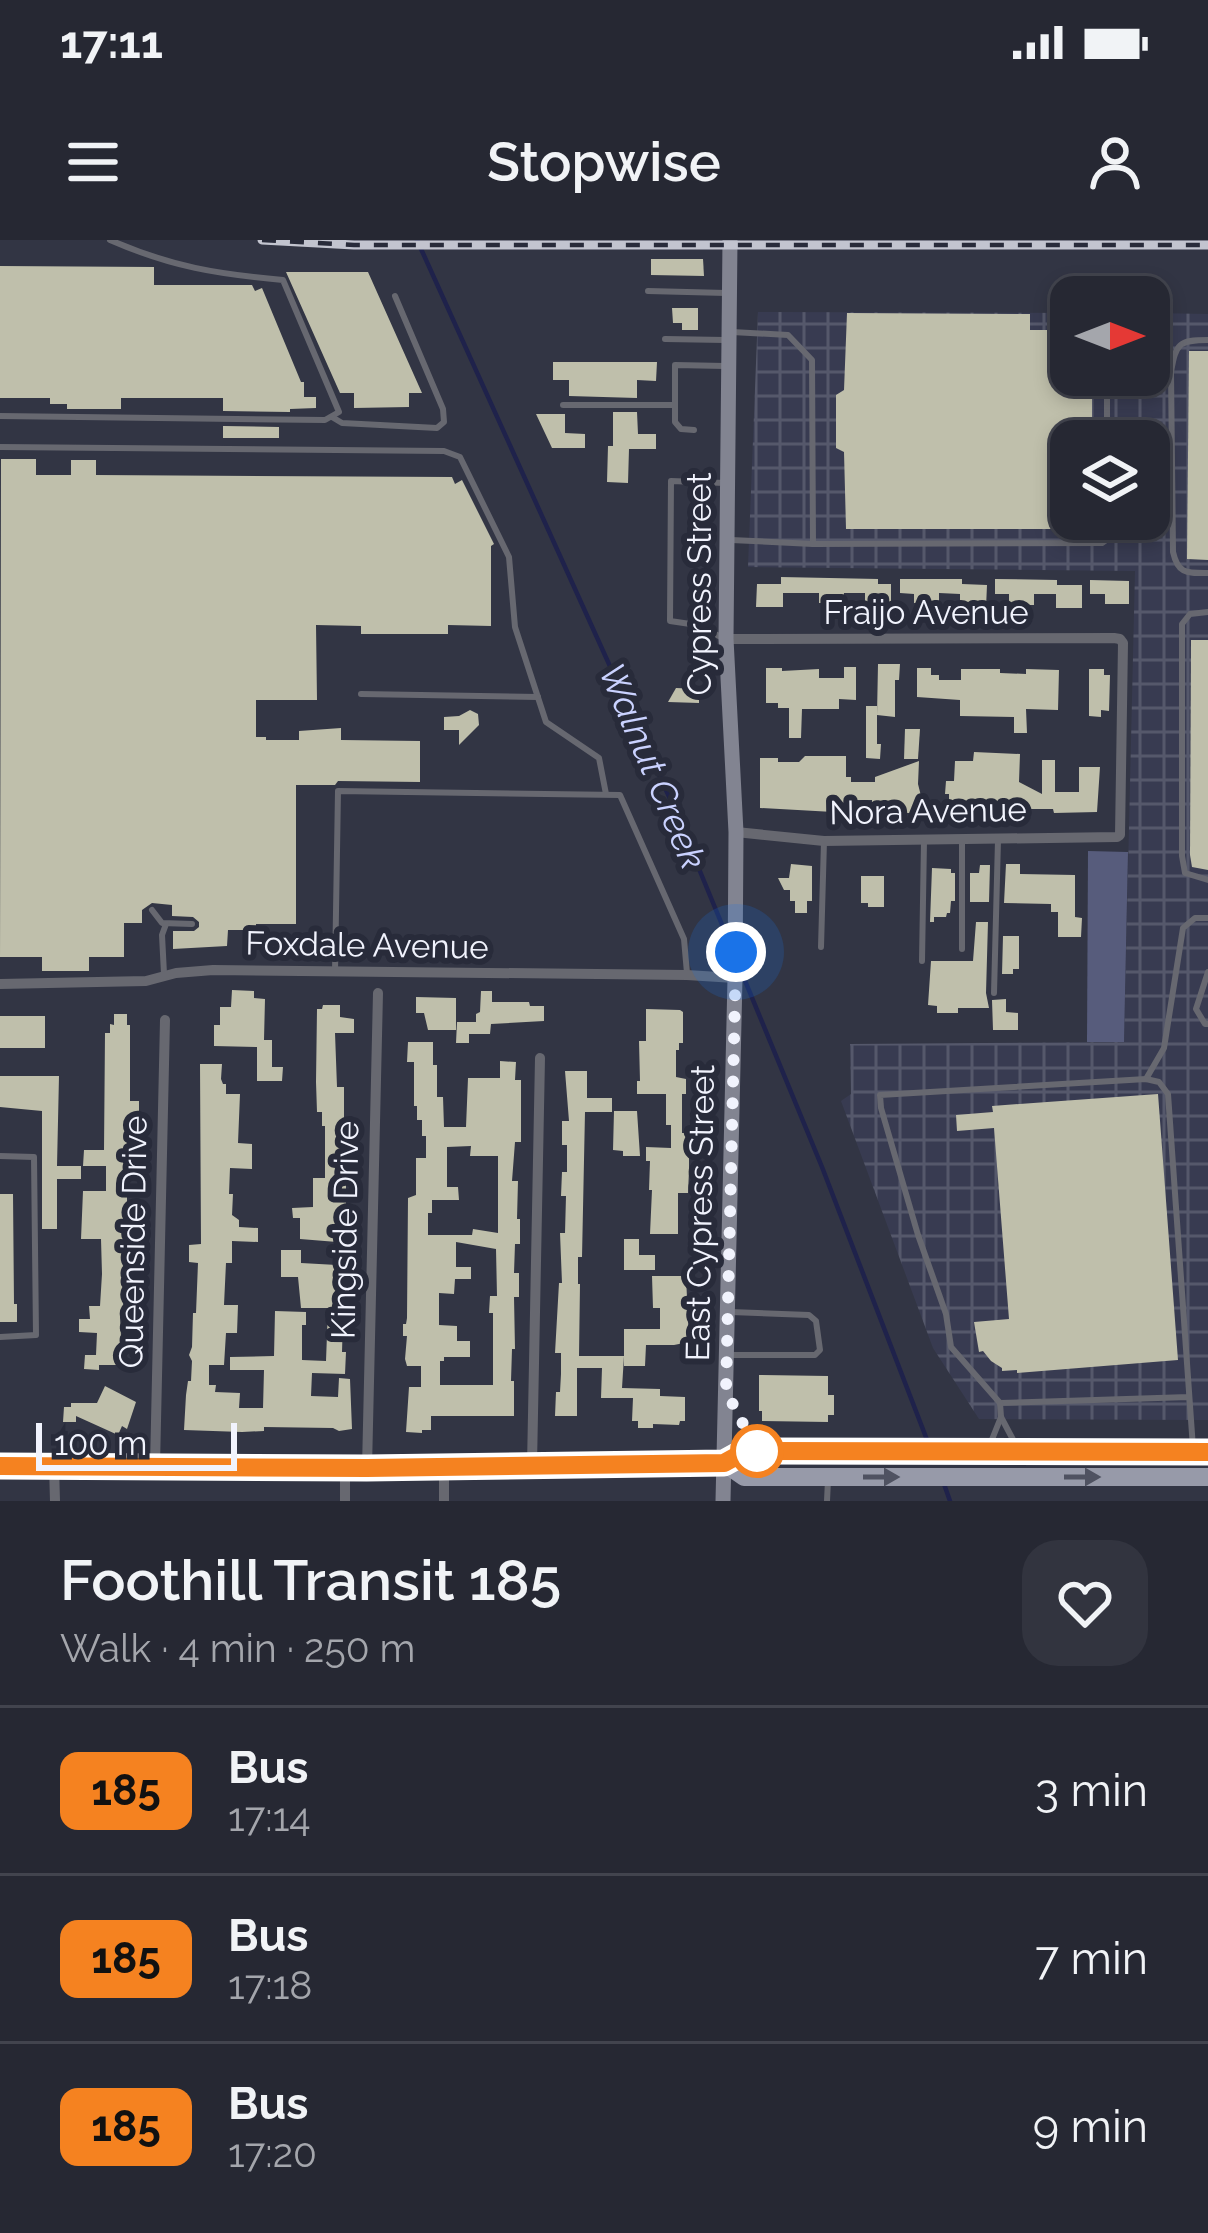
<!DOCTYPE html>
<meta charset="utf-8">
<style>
:root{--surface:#262833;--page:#32343f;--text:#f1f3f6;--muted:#a4a6ac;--line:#42444e}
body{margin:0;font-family:Raleway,sans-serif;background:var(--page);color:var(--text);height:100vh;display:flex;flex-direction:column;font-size:45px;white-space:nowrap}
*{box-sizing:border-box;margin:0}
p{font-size:39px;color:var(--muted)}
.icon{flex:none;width:66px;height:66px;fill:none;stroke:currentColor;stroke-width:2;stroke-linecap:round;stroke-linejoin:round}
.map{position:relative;height:1261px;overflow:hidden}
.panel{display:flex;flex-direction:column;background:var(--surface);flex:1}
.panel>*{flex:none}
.badge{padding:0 24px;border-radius:18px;font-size:42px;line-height:78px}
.needle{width:78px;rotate:90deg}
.buttons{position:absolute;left:1050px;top:36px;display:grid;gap:24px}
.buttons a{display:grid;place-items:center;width:120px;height:120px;border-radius:24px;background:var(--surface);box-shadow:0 6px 18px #0003,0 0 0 3px var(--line);font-size:60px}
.scale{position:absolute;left:36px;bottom:30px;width:201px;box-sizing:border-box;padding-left:12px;border:6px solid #f1f3fd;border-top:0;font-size:33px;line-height:42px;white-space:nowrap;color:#f1f3fd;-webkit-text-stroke:9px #282b3a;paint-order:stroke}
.you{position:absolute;width:60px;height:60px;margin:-30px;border:9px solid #fff;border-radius:50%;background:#1a73e8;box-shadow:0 0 0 18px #1a73e833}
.map>.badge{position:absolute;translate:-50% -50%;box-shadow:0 0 0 6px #fff}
.round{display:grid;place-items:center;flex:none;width:126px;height:126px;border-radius:36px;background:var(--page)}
.headline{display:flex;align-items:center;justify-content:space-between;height:204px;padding:0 60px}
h1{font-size:57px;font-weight:600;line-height:90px}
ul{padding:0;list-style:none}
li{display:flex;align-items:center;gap:36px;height:168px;padding:0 60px;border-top:3px solid var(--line)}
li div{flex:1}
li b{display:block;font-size:45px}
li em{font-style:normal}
li .badge{min-width:132px;font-weight:700;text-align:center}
.status{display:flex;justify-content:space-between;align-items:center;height:84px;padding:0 60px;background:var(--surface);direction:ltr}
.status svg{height:33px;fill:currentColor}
header{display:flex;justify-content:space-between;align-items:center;height:156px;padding:0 60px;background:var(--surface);font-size:54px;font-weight:600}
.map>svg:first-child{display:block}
.industrial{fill:url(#industrial-grid);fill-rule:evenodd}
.park{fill:#575c7c}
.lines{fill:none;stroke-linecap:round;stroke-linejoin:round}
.stream{stroke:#1f224b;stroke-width:4.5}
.building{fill:#bfbfab;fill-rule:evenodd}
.lane{stroke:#676870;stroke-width:6}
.street{stroke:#676870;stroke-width:10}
.secondary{stroke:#828491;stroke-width:15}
.primary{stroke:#979aa9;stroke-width:18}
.rail-casing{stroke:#c2c4cf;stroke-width:9}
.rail{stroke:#282b3a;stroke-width:4.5;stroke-dasharray:14;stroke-linecap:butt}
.oneway{fill:#4f5261}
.line-casing{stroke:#fff;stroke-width:27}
.line{stroke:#f58220;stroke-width:18}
.walk{stroke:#f1f3fd;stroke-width:12;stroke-dasharray:0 21.6}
.stop-dot{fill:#fff;stroke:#f58220;stroke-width:6}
.labels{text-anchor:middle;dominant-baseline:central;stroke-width:12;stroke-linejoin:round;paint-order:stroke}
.street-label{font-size:33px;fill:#f1f3fd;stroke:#282b3a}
.water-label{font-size:36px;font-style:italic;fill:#cad2ff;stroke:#282b3a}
</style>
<div class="status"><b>17:11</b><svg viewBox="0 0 49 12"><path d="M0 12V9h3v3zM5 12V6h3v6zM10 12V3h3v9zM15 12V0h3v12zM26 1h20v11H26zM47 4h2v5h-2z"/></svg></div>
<header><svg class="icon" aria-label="menu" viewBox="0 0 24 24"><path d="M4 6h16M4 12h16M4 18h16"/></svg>Stopwise<svg class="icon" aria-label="person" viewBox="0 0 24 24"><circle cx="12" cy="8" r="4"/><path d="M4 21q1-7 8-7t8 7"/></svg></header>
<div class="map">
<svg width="1208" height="1261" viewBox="0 0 1208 1261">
<defs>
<pattern id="industrial-grid" width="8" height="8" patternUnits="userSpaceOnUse" patternTransform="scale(3)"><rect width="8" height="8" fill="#383b51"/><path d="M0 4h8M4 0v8" fill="none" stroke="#55586b"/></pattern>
</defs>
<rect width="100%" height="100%" fill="#323544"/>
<path class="industrial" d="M758,72l313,1v62h78v-62l59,1v1106l-229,-1 -46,-71 -92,-247 10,-7 -1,-50 274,-2 11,-471 -387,-4zM1071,201h78v78h-78z"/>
<path class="park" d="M1088,611l40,1 -4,190h-37z"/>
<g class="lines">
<g class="stream">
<path d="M417,0l254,561 59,143"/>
<path d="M741,731l81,196 107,278"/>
<path d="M944,1244l6,17"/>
</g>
</g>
<g class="building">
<path d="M651,19h52l1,17 -53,-1z"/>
<path d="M0,26l154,1v18h98l3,6 7,-3 39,94h3v15h12v11l-26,1v3l-67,-1v-13h-102v11h-54v-5h-17v-6h-50z"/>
<path d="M286,32h82l54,121h-13v14l-55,1v-15h-14z"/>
<path d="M672,68h26v22h-16v-7h-9z"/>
<path d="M847,73l183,1v16h41v45h21v66h-21v78h21v10h-246l-2,-77 -8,-4v-53l8,-5z"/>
<path d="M1189,111h19v209l-21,-1z"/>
<path d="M553,122h104l-1,19 -19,-1v18l-68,-2v-16h-16z"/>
<path d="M613,172h24l1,22h18v15h-27l-1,34 -21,-1 1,-36h5z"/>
<path d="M536,174h29v19l20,1v14h-33z"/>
<path d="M223,186l56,1v11h-56z"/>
<path d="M1,219h35v16h35v-15h25v15l356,2 3,7 7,-4 32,64 -3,2v80l-43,-1v9h-87v-8l-45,-1 1,75h-61v37h10v3h33v-9l42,-3v12l79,1v41l-82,-1 -3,4h-39v139h-40v6h-28l-1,16 -54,3v-18h21l5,-4v-5l-6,-5 -21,-1v-11l-20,-2 -10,7v13h-18v34h-35v14h-47v-14h-42z"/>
<path d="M781,337l97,2v5h13v23h-26v-14h-21l-1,10h-24v-10h-36v14h-27l1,-23h24z"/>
<path d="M900,339h62v5l25,1 -1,23h-26v-14l-21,-1v11l-25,-1v-9l-14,-1z"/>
<path d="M995,339l62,1v5h25v23h-26v-14h-22v11h-22l-3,-1v-10h-14z"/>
<path d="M1090,340l39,1v23h-24v-10h-15z"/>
<path d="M1191,400h17v230l-16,-3 -2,-12z"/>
<path d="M878,424h22l-1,16h-4v37l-18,-2z"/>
<path d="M844,427h12v33l-17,-1v10h-37l-1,29h-12v-30h-11v-5h-12v-35h16v3l37,-2v9h25z"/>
<path d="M917,428h14v7h8v5h22v-11h39v4l26,1v-5l33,1 -1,40 -32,-1 1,24h-13v-16l-54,-1v-16l-43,-3z"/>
<path d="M1089,429h15v6h6l-1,36 -8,-1v7l-12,-1z"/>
<path d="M676,448l23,1v14l-31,-1z"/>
<path d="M866,466h11v38h4l-1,15 -14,-1z"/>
<path d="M470,470l8,4 1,11 -20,20v-15h-15v-13l15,-1z"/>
<path d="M905,489h15l-2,30h-14z"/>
<path d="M974,512l46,2 -1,28 23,12v-34h13v32h24v-25h21l-3,45 -43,1 -1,-4h-23v4h-77v-12h-4v-7h-4l1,-13h8l1,-20h18z"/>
<path d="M805,516h41v21h5v5h24v-5l44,-16 -1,23 3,12h7v17h-45v-5h-11v-8h-21v13l-91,-5v-50h18v4h21z"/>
<path d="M791,624l21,2v35h-5v12h-12v-12h-5v-11h-6l-6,-12h11z"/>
<path d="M1006,624h14v10l55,1v42l7,1 -1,19h-23v-25h-7v-8l-47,-1z"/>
<path d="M980,625h10l-1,37h-19v-29h9z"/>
<path d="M932,628l19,1v4h4v28h-4l-1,12h-3l-1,4h-12v5h-4z"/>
<path d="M861,636h23v31h-16v-4h-7z"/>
<path d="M976,682h12l-2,71 3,15h-31v5h-21v-7l-9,-1 3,-44h42z"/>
<path d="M1003,696h16v33h-6v5h-11z"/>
<path d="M232,750l22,1v7l11,1 -1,41h8v27h11l-1,14h-25v-34l-43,-1v-21h6v-18h11z"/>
<path d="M481,751h11v11h37l1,4h14v15l-53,3 -1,10h-21v9h-13l1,-21h19v-8l4,-2z"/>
<path d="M416,757l40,1v32h-28l-4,-17h-8z"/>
<path d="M1006,759v13l12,1v17h-25l-1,-30z"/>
<path d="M323,765h17v12l14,2v14h-19l2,54h7v40h4l-1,15h3v36l-4,1v50h-3v7l-6,-1v7l-37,-3v-21h-7l-1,-10 21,-1v-29h12v-52h-3v-14h-5l-1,-30 1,-73h5z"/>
<path d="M646,769l34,1 3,2v31h-4v7h-3v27l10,2v15h-4v39h7v38l-1,22h-10v41h-28l2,-44h-3l1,-29h-4v-14l25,1v-23h-5v-31h-29v-13h3l-1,-40h7z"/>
<path d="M114,774h13v11h3v76h9v17h-12v34h7v24h-7v37l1,6h4l-1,20h-3v61h-5l1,17h-4l1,20h3l2,22h-2v6h-25v5l-15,-1 1,-14h11l1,-22 -18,-1v-13h11l-1,-13h11l2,-32 -1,-35h-20l2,-48h23v-25h-23l1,-16h20l1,-117h5v-9l4,1z"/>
<rect x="0" y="776" width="45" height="32"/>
<path d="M408,802h25v23h4v32h6l1,30h22l2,-49h32v-17l16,1 -1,18h6v62h-6l-3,39h6l-1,38h3v25h-5l-1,29h5v24h-5l1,52h-3l-1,32h3v35h-83v14h-9v3l-16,-1 3,-45h12v-21h-14l-2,-7 2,-23h-4v-12h3l1,-6 1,-120 8,-3v-37h10v-22h-4v-16h-5v-14h-3v-44h-7zM471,906l-1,10h28v77l-25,-4 -1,6h-44v-22h4v-13h27l-1,-13h-11v-40zM456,1002l40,7 1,47h-7l-1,17h4v72h-53v-24h4v-4h26v-16h-13v-15l-18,-1v-32l15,1 1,-15h16v-12h-15z"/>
<path d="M200,824h22l-1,15 2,5h3v10h14l-2,49 14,1v25l-22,-1 -1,26h4l-1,21 7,5v7l19,1v14l-26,-1v22h-6l-2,42h14l-1,28h-11l-2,32h-15v20h7l-1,7 25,1 -1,15h24l1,-38h-34v-13l44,-1 1,-45 31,1v13h-4v35l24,1 2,-53h-27l-3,-31h-17v-27h20v13l36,2v17h7l-2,70h4l-1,22 -33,-1 -1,23 27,1 1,-19 11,1 2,50 -13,2 -6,-3 -69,-1v4l-22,1 -58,-2 2,-35 2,-14h3l1,-20 -3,-6 3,-8 1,-34h3l2,-50 -9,-1v-17l12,-1z"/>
<path d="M565,831h22v27h25v14h-27l-3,145h-4v27h2l-1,72h45l-2,32 38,1v7l25,1v24h-5l-1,4 -26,-1v4h-15v-7h-6l1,-23h-32l1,-30h-25v48h-22l1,-24h4l1,-18v-21h-6l4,-70h3l-2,-50h5l1,-37h-5l1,-24h5v-27h-5v-24h7z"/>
<path d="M0,836h59l-2,90h24v13h-24v50h-15v-118l-42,-4z"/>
<path d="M1158,854l20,266 -161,13v-3l-15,1v-3l-11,-7 -8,-10 -4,1 -5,-30 35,-3 -15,-191 -37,3 -1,-16 37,-3 -1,-6z"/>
<path d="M614,871h23l3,45h-17v-5l-10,-1z"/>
<path d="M0,954h13l1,110h3v18h-17z"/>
<path d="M624,999h15v16h16v15h-31z"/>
<path d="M652,1036h34l3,66 -15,3h-28l-1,21h-21v-37h36v-21h-7z"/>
<path d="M759,1135l69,1v19h6v20h-6v7l-66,-1v-10h-3z"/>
<path d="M105,1146l31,16 -9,27 -5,-3 -4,9 -42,-19v6h-13l1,-15h7v-4h26z"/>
</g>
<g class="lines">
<g class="lane">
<path d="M648,51l78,2"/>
<path d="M732,92l56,3 24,25 1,184"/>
<path d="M665,99l60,1"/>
<path d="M1208,100c-30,0 -32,4 -37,32l2,180c5,22 13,21 35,21"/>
<path d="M563,165h112"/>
<path d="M0,176l325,4 14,-8 -56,-132c-66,-6 -111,-13 -173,-40"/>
<path d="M332,177l10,6 95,5 7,-6 -1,-13 -48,-113"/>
<path d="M694,190l-13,-1 -6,-7v-57l50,1"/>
<path d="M1107,201v-66"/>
<path d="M0,207l444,4 16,6 49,100 6,70 31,95 53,36 7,36"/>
<path d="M731,300l82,4 289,-1 4,-3v-21"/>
<path d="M1208,372l-18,2 -8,10v232l3,17 23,7"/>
<path d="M723,398l-26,-13 -27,-4 1,-140 54,2"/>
<path d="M361,454l177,3"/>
<path d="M152,670l10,13 30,1"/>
<path d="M821,707l3,-106"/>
<path d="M962,709v-108"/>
<path d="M922,721l2,-120"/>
<path d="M335,732l3,-181 282,4 64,144 3,34"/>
<path d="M1208,732l-12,37 9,15h3"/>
<path d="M164,734l-2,-39 4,-11"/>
<path d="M994,753l4,-153"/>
<path d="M1146,839l18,-31 19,-120 12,-10h13"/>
<path d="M0,916l34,1 2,178 -36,2"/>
<path d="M730,1115h85l5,-5 -4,-29 -7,-6 -78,-3"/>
<path d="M1189,1157l-189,6 -49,-56 -5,-33 -28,-79 -37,-127 -1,-13 266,-16 13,3 9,12 25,354"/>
<path d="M1000,1163l1,14 17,32"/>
<path d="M989,1207l12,-30"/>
<path d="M827,1261l1,-21"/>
</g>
<g class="street">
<path d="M726,399l388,-1 6,1 3,4 -3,192 -3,2 -293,4 -88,-9"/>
<path d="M0,744l146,-3 30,-8 37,-3 474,5 48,3"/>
<path d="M54,1225l1,36"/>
<path d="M532,1225l8,-407"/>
<path d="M155,1226l10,-446"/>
<path d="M367,1228l11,-475"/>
<path d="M345,1261v-33"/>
<path d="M444,1261v-34"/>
</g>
<path class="secondary" d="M723,1261l12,-523 1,-146 -10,-193 4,-399"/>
<g class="primary">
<path d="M724,1223l20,14h464"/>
<path d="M0,1226l345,2 379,-5 20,-11h464"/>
</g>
<g class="rail-casing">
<path id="rail" d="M262,0l92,5h854"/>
</g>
<use href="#rail" class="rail"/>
</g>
<defs><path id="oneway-solid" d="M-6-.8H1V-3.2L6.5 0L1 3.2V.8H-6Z" transform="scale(3)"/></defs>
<g class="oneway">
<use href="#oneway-solid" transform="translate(881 1237)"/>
<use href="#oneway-solid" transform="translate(1082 1237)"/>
</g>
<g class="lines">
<g class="line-casing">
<path id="line" d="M0,1226l367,2 357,-5 20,-11 10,-1 454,1"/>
</g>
<use href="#line" class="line"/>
<path class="walk" d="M736,712l-10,439 31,60"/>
</g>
<circle class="stop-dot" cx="757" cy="1211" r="24"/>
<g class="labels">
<g class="street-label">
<text transform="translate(699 344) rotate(-90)">Cypress Street</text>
<text x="926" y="372">Fraijo Avenue</text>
<text transform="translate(928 571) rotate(-1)">Nora Avenue</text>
<text transform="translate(367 705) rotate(1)">Foxdale Avenue</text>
<text transform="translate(700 973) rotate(-89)">East Cypress Street</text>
<text transform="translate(345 990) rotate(-89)">Kingside Drive</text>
<text transform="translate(133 1002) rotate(-89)">Queenside Drive</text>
</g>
<g class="water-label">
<text transform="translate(653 526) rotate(67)">Walnut Creek</text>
</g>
</g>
</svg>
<div class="buttons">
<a><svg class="needle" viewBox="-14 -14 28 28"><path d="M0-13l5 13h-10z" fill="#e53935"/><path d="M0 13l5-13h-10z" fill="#a4a6ac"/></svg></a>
<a><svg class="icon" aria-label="layers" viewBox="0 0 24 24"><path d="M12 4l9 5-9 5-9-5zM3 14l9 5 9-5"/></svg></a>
</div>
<div class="scale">100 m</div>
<div class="you" style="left:736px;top:712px"></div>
</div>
<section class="panel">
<div class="headline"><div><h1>Foothill Transit 185</h1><p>Walk · 4 min · 250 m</p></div><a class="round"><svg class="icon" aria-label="heart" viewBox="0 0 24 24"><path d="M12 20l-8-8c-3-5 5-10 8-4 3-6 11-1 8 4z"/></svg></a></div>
<ul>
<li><span class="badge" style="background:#f58220;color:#111">185</span><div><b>Bus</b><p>17:14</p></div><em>3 min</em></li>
<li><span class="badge" style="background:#f58220;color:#111">185</span><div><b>Bus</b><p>17:18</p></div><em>7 min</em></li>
<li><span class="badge" style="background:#f58220;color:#111">185</span><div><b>Bus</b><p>17:20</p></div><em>9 min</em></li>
</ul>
</section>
